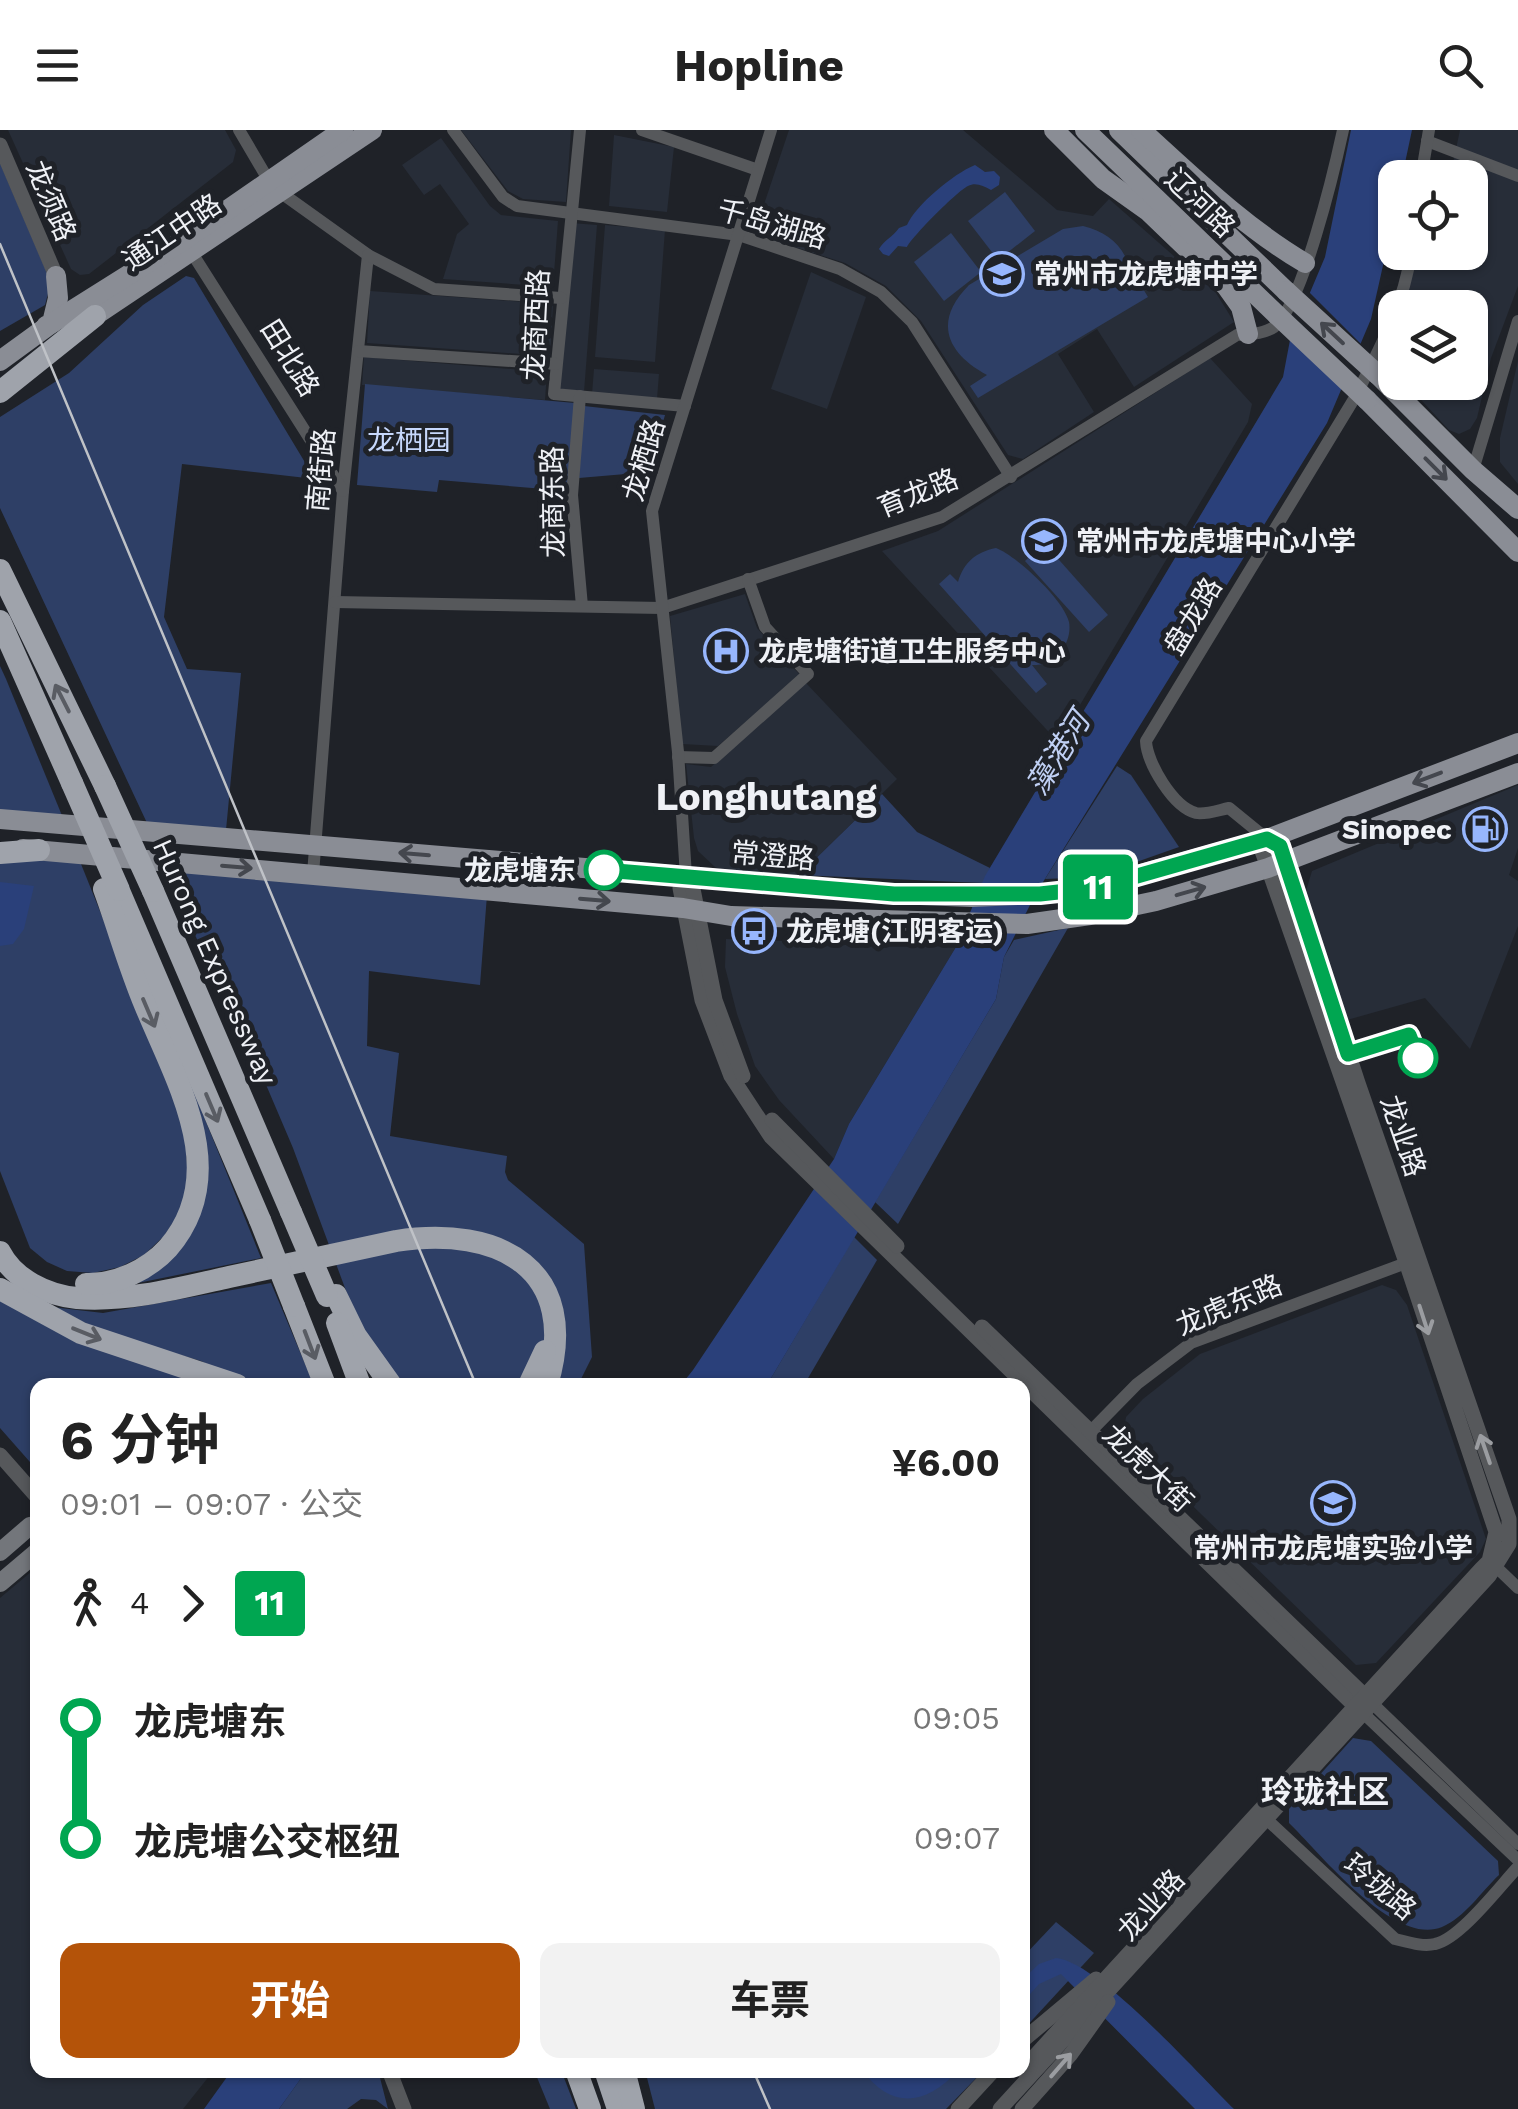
<!DOCTYPE html>
<html lang="zh">
<meta charset="utf-8">
<style>
:root{--surface:#fff;--page:#f2f2f2;--text:#222;--muted:#767676;--accent:#b45309}
body{margin:0;font-family:"Work Sans","Noto Sans SC",sans-serif;background:var(--page);color:var(--text);height:100vh;display:flex;flex-direction:column;font-size:38px;white-space:nowrap}
*{box-sizing:border-box;margin:0}
p{font-size:32px;color:var(--muted)}
.icon{flex:none;width:55px;height:55px;fill:none;stroke:currentColor;stroke-width:2;stroke-linecap:round;stroke-linejoin:round}
.map{position:relative;flex:1;overflow:hidden}
.side{position:absolute;left:30px;top:1248px;width:1000px;height:700px;display:flex;flex-direction:column;background:var(--surface);border-radius:20px;box-shadow:0 2px 8px #0004}
.side>*{flex:none}
.badge{padding:0 20px;border-radius:8px;font-size:35px;line-height:65px}
.controls{position:absolute;left:1378px;top:30px;display:grid;gap:20px}
.controls a{display:grid;place-items:center;width:110px;height:110px;border-radius:20px;background:var(--surface);box-shadow:0 2px 8px #0004;font-size:50px}
.map>.badge{position:absolute;translate:-50% -50%;box-shadow:0 0 0 5px #fff}
.legs{display:flex;align-items:center;gap:15px;height:110px;padding:0 30px;font-size:32px}
.legs p{margin-inline-start:auto}
.summary{display:flex;align-items:center;justify-content:space-between;height:170px;padding:0 30px}
h1{font-size:55px;font-weight:700;line-height:75px}
.primary-button{display:flex;gap:20px;margin-top:auto;padding:20px 30px}
.primary-button a{flex:1;height:115px;border-radius:20px;background:var(--accent);color:#fff;font-size:40px;font-weight:700;line-height:115px;text-align:center}
.primary-button a+a{background:var(--page);color:var(--text)}
ul{padding:0 30px;list-style:none}
li{display:flex;align-items:center;gap:35px;height:120px;font-size:38px}
li i{display:grid;place-items:center;width:15px;height:100%;margin:0 12px;background:currentColor}
li i::after{content:'';width:25px;height:25px;margin:-12px;border:8px solid;border-radius:50%;background:var(--surface)}
li p{margin-inline-start:auto}
li:first-child i{background:linear-gradient(#0000 50%,currentColor 0)}
li:last-child i{background:linear-gradient(currentColor 50%,#0000 0)}
header{display:flex;justify-content:space-between;align-items:center;height:130px;padding:0 30px;background:var(--surface);font-size:45px;font-weight:700}
.map>svg:first-child{display:block}
.built{fill:#272d38}
.green{fill:#2e3f66}
.water{fill:#2a407a}
.pier{fill:#1f2228}
.lines{fill:none;stroke-linecap:round;stroke-linejoin:round}
.minor{stroke:#56585b;stroke-width:12}
.tertiary{stroke:#56585b;stroke-width:15}
.secondary{stroke:#73767b;stroke-width:18}
.primary{stroke:#8a8d95;stroke-width:20}
.motorway{stroke:#9fa3ab;stroke-width:22}
.rail{stroke:#bfc2c7;stroke-width:2.5}
.primary-bridge{stroke:#8a8d95;stroke-width:20}
.motorway-bridge{stroke:#9fa3ab;stroke-width:22}
.oneway{stroke:#44474e}
.oneway2{stroke:#595c63}
.oneway3{stroke:#9b9da1}
.line-1-casing{stroke:#fff;stroke-width:22}
.line-1{stroke:#00a651;stroke-width:15}
.stop-1-dot{fill:#fff;stroke:#00a651;stroke-width:5}
.labels{text-anchor:middle;dominant-baseline:central;stroke-width:10;stroke-linejoin:round;paint-order:stroke}
.street-label{font-size:28px;fill:#eff1f6;stroke:#1f2228}
.poi-label{font-size:28px;font-weight:bold;fill:#eff1f6;stroke:#1f2228;text-anchor:start}
.park-label{font-size:28px;fill:#c7d8fc;stroke:#1f2228}
.stop-label{font-size:28px;font-weight:bold;fill:#eff1f6;stroke:#1f2228;text-anchor:end}
.water-label{font-size:30px;font-style:italic;fill:#c0d0f4;stroke:#1f2228}
.quarter-label{font-size:32px;font-weight:bold;fill:#eff1f6;stroke:#1f2228}
.district-label{font-size:38px;font-weight:bold;fill:#eff1f6;stroke:#1f2228}
</style>
<header><svg class="icon" aria-label="menu" viewBox="0 0 24 24"><path d="M4 6h16M4 12h16M4 18h16"/></svg>Hopline<svg class="icon" aria-label="search" viewBox="0 0 24 24"><circle cx="10" cy="10" r="6"/><path d="M15 15l6 6"/></svg></header>
<div class="map">
<svg width="1518" height="1979" viewBox="0 0 1518 1979">
<rect width="100%" height="100%" fill="#1f2228"/>
<g class="built">
<path d="M8,0h217l11,20 -3,12 -144,112 -9,1 -9,-6z"/>
<path d="M461,0h110l-5,72 -43,-3 -15,-8z"/>
<path d="M789,0h174l94,80 36,6 16,-17 107,94 18,29 -100,65 -37,-58 -39,25 36,58 -71,47 -15,-4 -87,-134 -35,-35 -41,-23 -91,-29z"/>
<path d="M1460,0h58v156l-27,72 -14,60 -7,11 -11,5 -10,-4 -38,-41 -2,-6 61,-1v-74h-68l17,-55 51,-1v-74l-20,-1z"/>
<path d="M614,5l60,12 -7,65 -58,-6z"/>
<path d="M441,8l49,68 11,9 57,6 -5,66 -110,-8 14,-45 12,-10 -29,-40 -16,11 -22,-30z"/>
<path d="M571,93l26,2 -13,167 -26,-2z"/>
<path d="M605,95l60,5 -10,132 -60,-5z"/>
<path d="M811,142l55,25 -39,112 -56,-20z"/>
<path d="M370,161l183,13 -3,52 -183,-13z"/>
<path d="M364,227l183,15 -2,28 -183,-15z"/>
<path d="M1210,228l42,46 -4,18 -190,320 -176,-191 56,-20z"/>
<path d="M1518,231v123l-18,-22v-24z"/>
<path d="M594,239l65,5 -2,25 -65,-5z"/>
<path d="M745,464l12,34 43,47 -82,71 -36,-2 -12,-128z"/>
<path d="M806,553l91,96 -98,96 -72,-3 -12,-5 -17,-16 -4,-13 -8,-74 25,3z"/>
<path d="M1518,655v63l-9,27 9,6v45l-48,123 -45,-51 -78,22 -41,-129 6,-20z"/>
<path d="M726,809l230,8 -107,177 -15,35 -55,-59 -24,-34 -18,-52 -12,-47z"/>
<path d="M1382,1155l14,5 11,15 79,234 -6,13 -104,111 -20,2 -233,-227 3,-21 17,-18 57,-45z"/>
<path d="M37,1437l1,503h176l-31,39h-183v-511z"/>
</g>
<g class="green">
<path d="M0,33l51,119 -6,23 -45,26z"/>
<path d="M1005,62l30,39 -37,29 -30,-39z"/>
<path d="M1083,96c30,7 49,28 48,59l8,-3 9,15 -170,101 -8,-12 17,-11c-41,-22 -54,-54 -18,-90l94,-56z"/>
<path d="M951,103l30,39 -37,29 -30,-39z"/>
<path d="M186,146l8,2 121,201 -133,-15 -18,153 23,52 54,4 -15,157 -79,-7 -147,-315v-91l69,-44 74,-68z"/>
<path d="M365,254l210,19 -7,88 -129,-11 -2,12 -80,-7z"/>
<path d="M584,276l81,9 -16,57 -70,6z"/>
<path d="M1044,413l64,72 -19,17 -64,-71z"/>
<path d="M996,418c21,8 68,52 73,74 2,11 -2,22 -9,31 -8,10 -16,12 -28,12l15,19 -11,9 -97,-109 11,-10 8,8c6,-20 18,-30 38,-34z"/>
<path d="M0,536l6,13 57,139 -63,-8z"/>
<path d="M1117,636l14,9 48,72 -85,30 -49,2z"/>
<path d="M882,664l35,38 73,36 -7,15 -184,-8z"/>
<path d="M0,728l79,1 105,261 4,60 -8,32 -16,24 -20,19 -24,12 -27,6 -26,-2 -20,-9 -17,-14 -30,-77z"/>
<path d="M162,738l325,27 -7,90 -111,-14 -2,75 32,7 -9,83 117,20 -2,16 3,8 76,64 8,113 -14,28h-197l-88,-237 -43,-101z"/>
<path d="M1068,798l-170,296 -23,-22 121,-203 8,-42 10,-17z"/>
<path d="M175,915l86,213 -133,27 73,-88z"/>
<path d="M854,1107l23,23 -73,125h-37z"/>
<path d="M271,1153l43,102h-65l-48,-24 -95,-28 -54,-26 51,6z"/>
<path d="M0,1168l207,87h-169l-1,85 -37,-42z"/>
<path d="M1353,1608l18,3 127,120 1,14c-17,16 -35,43 -57,52 -48,20 -121,-73 -153,-104v-14z"/>
<path d="M1056,1792l38,31 -71,77 -1,-72z"/>
<path d="M307,1940h71l10,39 -12,-9 -15,-1 -14,10h-68z"/>
<path d="M534,1940h27l15,39h-26z"/>
<path d="M645,1940h339l-38,39h-291z"/>
</g>
<g class="water">
<path d="M1351,0h61l-10,47 -7,1v34l-24,107 -44,104 -292,472 -31,62 -8,42 -229,386h-95l3,-6 10,1 8,-10 141,-211 15,-35 107,-177 29,-71 298,-499 7,-37 35,-83z"/>
<path d="M975,35l10,7 9,-1 6,6 -1,8 -8,5c-8,-4 -15,-8 -23,-4 -11,5 -57,52 -61,61l-9,-1 -9,10 -6,-2 -4,-5c5,-9 14,-12 20,-21l8,-3c9,-20 46,-51 68,-60z"/>
<path d="M0,752l34,4 -10,43 -11,15 -13,2z"/>
<path d="M1056,1828c43,4 143,117 178,151h-39l-134,-135 -22,10 -16,18v-23l16,-15z"/>
<path d="M232,1940h75l-28,39h-75z"/>
<path d="M862,1940h97c-35,37 -68,39 -97,0z"/>
</g>
<path class="pier" d="M1306,159l59,59 -18,44 -59,-60z"/>
<g class="lines">
<g class="minor">
<path d="M239,0l30,51 11,11 88,63 -25,236 -30,383"/>
<path d="M453,0l50,67 14,9 222,29 101,34 41,23 31,30 99,155"/>
<path d="M580,0l-26,264 131,12"/>
<path d="M642,0l116,40"/>
<path d="M1427,11l91,35"/>
<path d="M1421,48l8,-48"/>
<path d="M192,123l151,238"/>
<path d="M368,125l66,34 127,9"/>
<path d="M358,221l198,13"/>
<path d="M580,266l-8,99 10,111"/>
<path d="M1473,340l45,-149"/>
<path d="M335,472l327,6 280,-91 295,-182c12,-1 27,-1 37,-8 28,-20 61,-160 69,-197"/>
<path d="M678,627l36,1 94,-84 -43,-47 -17,-48"/>
<path d="M1267,709l-38,-31c-10,2 -24,7 -33,5 -23,-6 -49,-50 -50,-72l208,-342c23,-45 51,-96 57,-147"/>
<path d="M686,746l-8,-124 -26,-241 119,-381"/>
<path d="M1085,1307l52,-53 54,-41 223,-83"/>
<path d="M1491,1432l27,26"/>
<path d="M1372,1573l146,141"/>
<path d="M1363,1583l155,147"/>
<path d="M1261,1684l134,125c13,3 27,8 40,5 25,-5 65,-58 83,-77"/>
</g>
<g class="tertiary">
<path d="M0,15l56,131"/>
<path d="M686,746l-6,12 22,112 29,76 40,61 590,575"/>
<path d="M686,746l7,13 22,111 28,76"/>
<path d="M772,990l125,126"/>
<path d="M982,1197l387,373"/>
<path d="M0,1325l38,43"/>
<path d="M1022,1911l74,-62"/>
<path d="M389,1940l15,39"/>
<path d="M958,1979l36,-39"/>
<path d="M1000,1979l489,-533 20,-32v-25l-151,-436 -72,-221 -6,-16 -13,-7 -5,12 3,8 141,403 90,270 -7,29 -8,8 -459,501"/>
<path d="M1022,1979l49,-55 37,-52"/>
</g>
<g class="secondary">
<path d="M0,1422l30,-26 8,-1"/>
<path d="M0,1453l38,-32"/>
</g>
<g class="primary">
<path d="M1054,0l49,49 45,32 78,75 15,21 7,27"/>
<path d="M1085,0l192,185"/>
<path d="M1119,0l167,161"/>
<path d="M1141,0c53,48 103,97 164,133"/>
<path d="M81,195l291,-195"/>
<path d="M46,196l6,-3 6,-25 -2,-22"/>
<path d="M0,231l52,-38 132,-83 159,-110"/>
<path d="M1378,245l95,95 45,39"/>
<path d="M1367,270l151,152"/>
<path d="M0,689l894,75 78,3 69,-3 54,-7 172,-48 251,-96"/>
<path d="M23,719l660,59 48,8 296,8 63,-9 66,-14 112,-33 250,-95"/>
</g>
<g class="motorway">
<path d="M0,262l95,-76"/>
<path d="M0,440l105,216"/>
<path d="M0,491l72,162"/>
<path d="M0,723l39,-3"/>
<path d="M153,761l138,321"/>
<path d="M120,763l140,327"/>
<path d="M0,1122c14,27 46,43 77,46 50,4 103,-10 152,-21 56,-12 111,-24 167,-36 103,-16 186,28 151,144"/>
<path d="M86,1154c30,1 62,-14 82,-36 65,-75 8,-167 -23,-243 -16,-38 -27,-78 -41,-116"/>
<path d="M0,1159l81,44 156,52"/>
<path d="M336,1165l20,41 35,49"/>
<path d="M294,1176l31,79"/>
<path d="M337,1193l23,62"/>
<path d="M529,1255l16,-34"/>
<path d="M576,1940l14,39"/>
<path d="M605,1940l13,39"/>
<path d="M624,1940l10,39"/>
</g>
<g class="rail">
<path d="M0,114l476,1141"/>
<path d="M753,1940l17,39"/>
</g>
<g class="primary-bridge">
<path d="M1286,161l92,84"/>
<path d="M1277,185l90,85"/>
</g>
<g class="motorway-bridge">
<path d="M72,653l47,107"/>
<path d="M105,656l48,105"/>
<path d="M291,1082l36,84"/>
<path d="M260,1090l34,86"/>
</g>
</g>
<defs><path id="oneway-shaft" d="M-6 0H5M1.5-3L5.5 0L1.5 3" fill="none" stroke-width="1.6" stroke-linecap="round" stroke-linejoin="round" transform="scale(2.5)"/></defs>
<g class="oneway">
<use href="#oneway-shaft" transform="translate(1332 203) rotate(-137)"/>
<use href="#oneway-shaft" transform="translate(1436 339) rotate(45)"/>
<use href="#oneway-shaft" transform="translate(1427 648) rotate(159)"/>
<use href="#oneway-shaft" transform="translate(414 724) rotate(-175)"/>
<use href="#oneway-shaft" transform="translate(237 737) rotate(5)"/>
<use href="#oneway-shaft" transform="translate(1191 761) rotate(-16)"/>
<use href="#oneway-shaft" transform="translate(595 770) rotate(5)"/>
</g>
<g class="oneway2">
<use href="#oneway-shaft" transform="translate(62 568) rotate(-117)"/>
<use href="#oneway-shaft" transform="translate(149 883) rotate(67)"/>
<use href="#oneway-shaft" transform="translate(212 978) rotate(67)"/>
<use href="#oneway-shaft" transform="translate(87 1204) rotate(22)"/>
<use href="#oneway-shaft" transform="translate(310 1215) rotate(69)"/>
</g>
<g class="oneway3">
<use href="#oneway-shaft" transform="translate(1424 1190) rotate(72)"/>
<use href="#oneway-shaft" transform="translate(1485 1319) rotate(-109)"/>
<use href="#oneway-shaft" transform="translate(1061 1935) rotate(-49)"/>
</g>
<g class="lines">
<g class="line-1-casing">
<path id="line-1" d="M604,740l290,24h146l55,-6 172,-49 13,7 68,208 61,-19 9,23"/>
</g>
<use href="#line-1" class="line-1"/>
</g>
<defs>
<g id="school-ring" transform="scale(2.25)"><circle r="9.5" fill="#1f2228" stroke="#97b6fd" stroke-width="1.5"/><path d="M0-5L7-2L0 1L-7-2ZM-4 1L0 2.5L4 1V4Q0 6-4 4Z" fill="#97b6fd"/></g>
<g id="hospital-ring" transform="scale(2.25)"><circle r="9.5" fill="#1f2228" stroke="#97b6fd" stroke-width="1.5"/><path d="M-5-5h3v3.5h4V-5h3V5h-3V1.5h-4V5h-3Z" fill="#97b6fd"/></g>
<g id="fuel-ring" transform="scale(2.25)"><circle r="9.5" fill="#1f2228" stroke="#97b6fd" stroke-width="1.5"/><path d="M-5.5-6h7V0h2V4h1.3V-2.5L3-4.5l.8-.8L6-3V5H2.5V1h-1V6h-7ZM-4.2-4.7v3.2H.2V-4.7Z" fill="#97b6fd"/></g>
<g id="bus-ring" transform="scale(2.25)"><circle r="9.5" fill="#1f2228" stroke="#97b6fd" stroke-width="1.5"/><path d="M-5-6H5V4H4V6H2V4H-2V6H-4V4H-5ZM-3.5-4V0h7V-4ZM-3.5 1.2v1.5H-2V1.2ZM2 1.2v1.5H3.5V1.2Z" fill="#97b6fd"/></g>
</defs>
<g fill-rule="evenodd">
<use href="#school-ring" x="1002" y="144"/>
<use href="#school-ring" x="1044" y="411"/>
<use href="#hospital-ring" x="726" y="521"/>
<use href="#fuel-ring" x="1485" y="699"/>
<use href="#bus-ring" x="754" y="801"/>
<use href="#school-ring" x="1333" y="1373"/>
</g>
<g class="stop-1-dot">
<circle cx="604" cy="740" r="18"/>
<circle cx="1418" cy="928" r="18"/>
</g>
<g class="labels">
<g class="street-label">
<text transform="translate(51 71) rotate(67)">龙须路</text>
<text transform="translate(1200 73) rotate(44)">辽河路</text>
<text transform="translate(772 94) rotate(16)">千岛湖路</text>
<text transform="translate(172 102) rotate(-34)">通江中路</text>
<text transform="translate(536 195) rotate(-87)">龙商西路</text>
<text transform="translate(290 228) rotate(58)">田北路</text>
<text transform="translate(644 330) rotate(-74)">龙栖路</text>
<text transform="translate(321 340) rotate(-85)">南街路</text>
<text transform="translate(918 363) rotate(-22)">育龙路</text>
<text transform="translate(553 372) rotate(-91)">龙商东路</text>
<text transform="translate(1193 486) rotate(-59)">盘龙路</text>
<text transform="translate(773 726) rotate(5)">常澄路</text>
<text transform="translate(215 832) rotate(66)">Hurong Expressway</text>
<text transform="translate(1403 1006) rotate(71)">龙业路</text>
<text transform="translate(1229 1175) rotate(-23)">龙虎东路</text>
<text transform="translate(1148 1338) rotate(44)">龙虎大街</text>
<text transform="translate(1380 1757) rotate(40)">玲珑路</text>
<text transform="translate(1151 1775) rotate(-48)">龙业路</text>
</g>
<g class="poi-label">
<text x="1034" y="144">常州市龙虎塘中学</text>
<text x="1076" y="411">常州市龙虎塘中心小学</text>
<text x="758" y="521">龙虎塘街道卫生服务中心</text>
<text x="1452" y="699" text-anchor="end">Sinopec</text>
<text x="786" y="801">龙虎塘(江阴客运)</text>
<text x="1333" y="1418" text-anchor="middle">常州市龙虎塘实验小学</text>
</g>
<g class="park-label">
<text x="409" y="310">龙栖园</text>
</g>
<g class="stop-label">
<text x="576" y="740">龙虎塘东</text>
</g>
<g class="water-label">
<text transform="translate(1058 623) rotate(-58)">藻港河</text>
</g>
<g class="quarter-label">
<text x="1325" y="1662">玲珑社区</text>
</g>
<g class="district-label">
<text x="766" y="667">Longhutang</text>
</g>
</g>
</svg>
<div class="controls">
<a><svg class="icon" aria-label="locate" viewBox="0 0 24 24"><circle cx="12" cy="12" r="6"/><path d="M12 2v4M12 18v4M2 12h4M18 12h4"/></svg></a>
<a><svg class="icon" aria-label="layers" viewBox="0 0 24 24"><path d="M12 4l9 5-9 5-9-5zM3 14l9 5 9-5"/></svg></a>
</div>
<b class="badge" style="left:1098px;top:757px;background:#00a651;color:#fff">11</b>
<section class="side">
<div class="summary"><div><h1>6 分钟</h1><p>09:01 – 09:07 · 公交</p></div><b>¥6.00</b></div>
<div class="legs"><svg class="icon" aria-label="walk" viewBox="0 0 24 24"><circle cx="13" cy="4" r="2"/><path d="M13 8l-2 6 4 7M11 14l-3 7M7 12l3-4h3l4 4"/></svg>4<svg class="icon" aria-label="forward" viewBox="0 0 24 24"><path d="M9 5l7 7-7 7"/></svg><b class="badge" style="background:#00a651;color:#fff">11</b></div>
<ul>
<li><i style="color:#00a651"></i><b>龙虎塘东</b><p>09:05</p></li>
<li><i style="color:#00a651"></i><b>龙虎塘公交枢纽</b><p>09:07</p></li>
</ul>
<div class="primary-button"><a>开始</a><a>车票</a></div>
</section>
</div>
